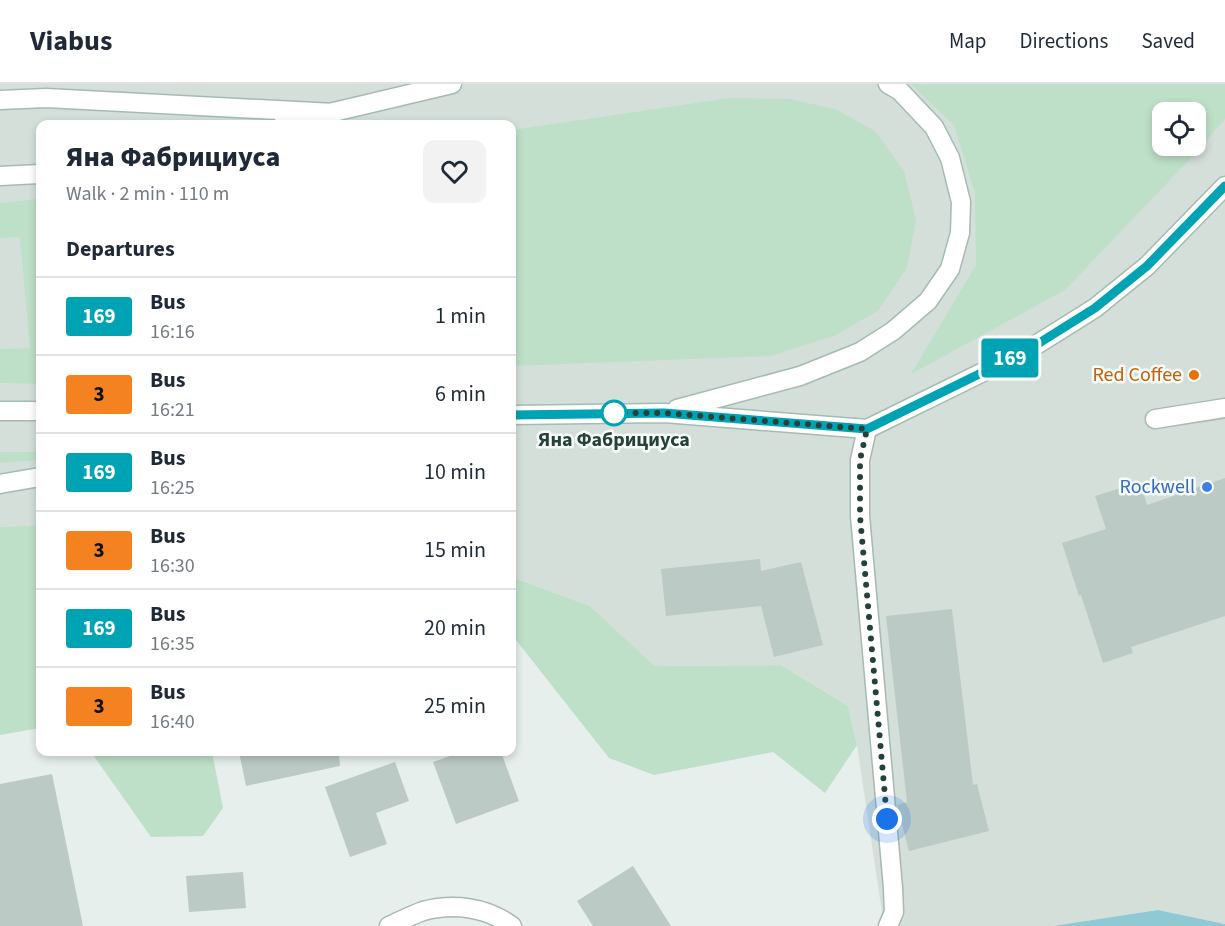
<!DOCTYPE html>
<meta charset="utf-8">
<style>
:root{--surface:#fff;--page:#f2f2f3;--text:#1f2937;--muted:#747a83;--line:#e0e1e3}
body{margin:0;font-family:"Source Sans 3",sans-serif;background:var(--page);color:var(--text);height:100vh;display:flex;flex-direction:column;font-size:22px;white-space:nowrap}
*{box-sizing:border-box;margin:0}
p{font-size:20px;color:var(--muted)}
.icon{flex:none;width:33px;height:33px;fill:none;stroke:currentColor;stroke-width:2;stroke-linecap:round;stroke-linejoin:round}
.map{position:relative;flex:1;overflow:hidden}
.sheet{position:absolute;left:36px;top:36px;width:480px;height:636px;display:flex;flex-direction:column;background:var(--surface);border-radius:12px;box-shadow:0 3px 9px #0003}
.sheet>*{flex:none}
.badge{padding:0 12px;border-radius:4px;font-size:21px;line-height:39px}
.tools{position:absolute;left:1152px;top:18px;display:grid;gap:12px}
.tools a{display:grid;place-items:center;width:54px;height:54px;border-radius:12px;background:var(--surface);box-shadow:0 3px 9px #0003;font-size:30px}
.you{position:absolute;width:30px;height:30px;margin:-15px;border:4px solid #fff;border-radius:50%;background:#1a73e8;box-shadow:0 0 0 9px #1a73e833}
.map>.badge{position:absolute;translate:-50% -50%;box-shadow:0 0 0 3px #fff}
h2{padding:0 30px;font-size:22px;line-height:54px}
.round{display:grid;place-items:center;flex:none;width:63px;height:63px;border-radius:12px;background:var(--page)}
.head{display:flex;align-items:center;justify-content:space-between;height:102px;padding:0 30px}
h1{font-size:28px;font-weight:800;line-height:45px}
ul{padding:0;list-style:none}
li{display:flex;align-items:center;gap:18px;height:78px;padding:0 30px;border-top:2px solid var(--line)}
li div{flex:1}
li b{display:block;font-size:22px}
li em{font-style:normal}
li .badge{min-width:66px;font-weight:700;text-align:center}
header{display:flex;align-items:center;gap:36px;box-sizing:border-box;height:84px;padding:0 30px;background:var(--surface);border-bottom:2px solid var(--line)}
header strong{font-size:28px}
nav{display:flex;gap:33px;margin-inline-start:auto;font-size:21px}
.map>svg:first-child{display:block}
.built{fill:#d4dfda;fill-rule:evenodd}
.green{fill:#bfe0c8;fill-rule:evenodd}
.water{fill:#8ec9d4}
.building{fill:#bbcac4}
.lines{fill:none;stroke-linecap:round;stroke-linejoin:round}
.lane-casing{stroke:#a8b8b2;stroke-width:21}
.street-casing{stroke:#a8b8b2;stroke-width:21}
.secondary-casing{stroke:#a4bbb3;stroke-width:21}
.lane{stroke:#fff;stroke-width:18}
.street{stroke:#fff;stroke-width:18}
.secondary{stroke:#fff;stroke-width:18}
.line-casing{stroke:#fff;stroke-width:14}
.line{stroke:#00a3b4;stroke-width:9}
.walk{stroke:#24423a;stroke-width:6;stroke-dasharray:0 10.8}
.food-dot{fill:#e8710a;stroke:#f7fbf9;stroke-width:2}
.stop-dot{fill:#fff;stroke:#00a3b4;stroke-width:3}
.shop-dot{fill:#3f7fe0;stroke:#f7fbf9;stroke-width:2}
.labels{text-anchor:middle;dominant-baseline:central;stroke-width:5;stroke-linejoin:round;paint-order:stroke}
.food-label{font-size:20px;fill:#c56008;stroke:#f7fbf9;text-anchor:end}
.stop-label{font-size:20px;font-weight:bold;fill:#24423a;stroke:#f7fbf9}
.shop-label{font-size:20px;fill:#366cbe;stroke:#f7fbf9;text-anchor:end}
</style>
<header>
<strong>Viabus</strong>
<nav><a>Map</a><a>Directions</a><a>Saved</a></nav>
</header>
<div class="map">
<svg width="1225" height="842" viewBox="0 0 1225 842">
<rect width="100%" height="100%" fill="#e6efeb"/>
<path class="built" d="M0,0h1225v840l-67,-14 -105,16h-169l-27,-181 -9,-39 -67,-41 -126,1 -65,-60 -78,-29v-453h-472v401l-40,2zM1162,28h34v34h-34z"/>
<g class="green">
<path d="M910,0h315v35l-35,40 -125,131 -154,84 65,-109 -1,-72 -21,-68zM1196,28v34h-34v-34z"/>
<path d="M730,14l59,1 46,10 40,22 29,40 12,49 -9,48 -29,43 -42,24 -65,21 -259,10v-236z"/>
<path d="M37,115l3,39v146l-40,-1v-34l30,-1 -10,-111 -20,1v-35z"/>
<path d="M0,368h40v8l-40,3z"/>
<path d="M40,441v203l-40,7v-208z"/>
<path d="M512,493l78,29 65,60 126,-1 67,41 9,39 -32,48 -52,-41 -119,23 -45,-17 -97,-123z"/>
<path d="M91,668h121l11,56 -20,28 -52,1z"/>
</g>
<path class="water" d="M1158,826l67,14v2h-172z"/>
<g class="building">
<path d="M1225,394v138l-94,31 2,6 -30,10 -22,-68 -2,1 -17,-53 44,-14 -11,-33 45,-14 7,23z"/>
<path d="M760,475l1,12 40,-9 22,83 -49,12 -13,-51 -95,10 -5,-47z"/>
<path d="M952,525l21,176 4,-1 12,47 -80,20 -12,-46 10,-3 -21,-186z"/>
<path d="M239,668h100l1,14 -94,20z"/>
<path d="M461,668h40l18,49 -63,23 -23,-62z"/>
<path d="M395,678l14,39 -33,12 11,31 -37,13 -25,-70z"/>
<path d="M52,690l31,152h-83v-142z"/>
<path d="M633,782l38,60h-78l-16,-25z"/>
<path d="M243,788l3,36 -57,4 -3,-36z"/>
</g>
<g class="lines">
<g class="lane-casing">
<path id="lane" d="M1155,335l70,-11"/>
</g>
<g class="street-casing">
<g id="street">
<path d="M867,345l-7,31v56l33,372 1,24 -6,14"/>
<path d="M389,842c11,-5 23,-11 34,-15 31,-8 63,-4 89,15"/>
</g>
</g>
<g class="secondary-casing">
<g id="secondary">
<path d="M0,16l46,-2 288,15"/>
<path d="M283,40l169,-40"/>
<path d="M0,92l40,-2"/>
<path d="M677,325l123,-33 60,-24 33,-21 35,-30 22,-32 10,-36 1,-31 -11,-44 -16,-31 -34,-36 -12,-7"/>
<path d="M0,327h40"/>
<path d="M512,331l152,-2 203,16 161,-79 67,-42 52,-42 78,-80"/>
<path d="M0,400l40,-7"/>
</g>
</g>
<use href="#lane" class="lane"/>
<use href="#street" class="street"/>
<use href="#secondary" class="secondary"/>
</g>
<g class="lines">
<g class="line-casing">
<path id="line" d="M512,331l152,-2 203,16 161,-79 67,-42 52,-42 78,-80"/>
</g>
<use href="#line" class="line"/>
<path class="walk" d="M614,329h50l203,16 -7,31v56l27,303"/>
</g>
<circle class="food-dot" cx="1194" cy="291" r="6"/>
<circle class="stop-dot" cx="614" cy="329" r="12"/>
<circle class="shop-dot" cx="1207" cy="403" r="6"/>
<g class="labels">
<g class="food-label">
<text x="1182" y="291">Red Coffee</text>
</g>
<g class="stop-label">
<text x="614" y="356">Яна Фабрициуса</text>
</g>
<g class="shop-label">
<text x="1195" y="403">Rockwell</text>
</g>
</g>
</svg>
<div class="tools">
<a><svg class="icon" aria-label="locate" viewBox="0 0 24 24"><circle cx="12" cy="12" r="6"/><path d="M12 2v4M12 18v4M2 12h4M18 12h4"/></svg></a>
</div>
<div class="you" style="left:887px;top:735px"></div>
<b class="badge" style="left:1010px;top:274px;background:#00a3b4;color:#fff">169</b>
<section class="sheet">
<div class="head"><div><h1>Яна Фабрициуса</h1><p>Walk · 2 min · 110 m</p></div><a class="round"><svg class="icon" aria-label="heart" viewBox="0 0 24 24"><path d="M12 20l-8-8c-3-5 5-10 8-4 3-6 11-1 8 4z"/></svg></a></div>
<h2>Departures</h2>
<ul>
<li><span class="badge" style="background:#00a3b4;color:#fff">169</span><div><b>Bus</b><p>16:16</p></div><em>1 min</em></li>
<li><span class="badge" style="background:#f58220;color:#111">3</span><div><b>Bus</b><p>16:21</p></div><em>6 min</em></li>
<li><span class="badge" style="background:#00a3b4;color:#fff">169</span><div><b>Bus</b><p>16:25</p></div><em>10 min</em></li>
<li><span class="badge" style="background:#f58220;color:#111">3</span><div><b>Bus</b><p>16:30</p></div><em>15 min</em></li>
<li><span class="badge" style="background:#00a3b4;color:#fff">169</span><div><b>Bus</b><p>16:35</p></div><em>20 min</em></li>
<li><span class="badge" style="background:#f58220;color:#111">3</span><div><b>Bus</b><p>16:40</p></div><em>25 min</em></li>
</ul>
</section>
</div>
